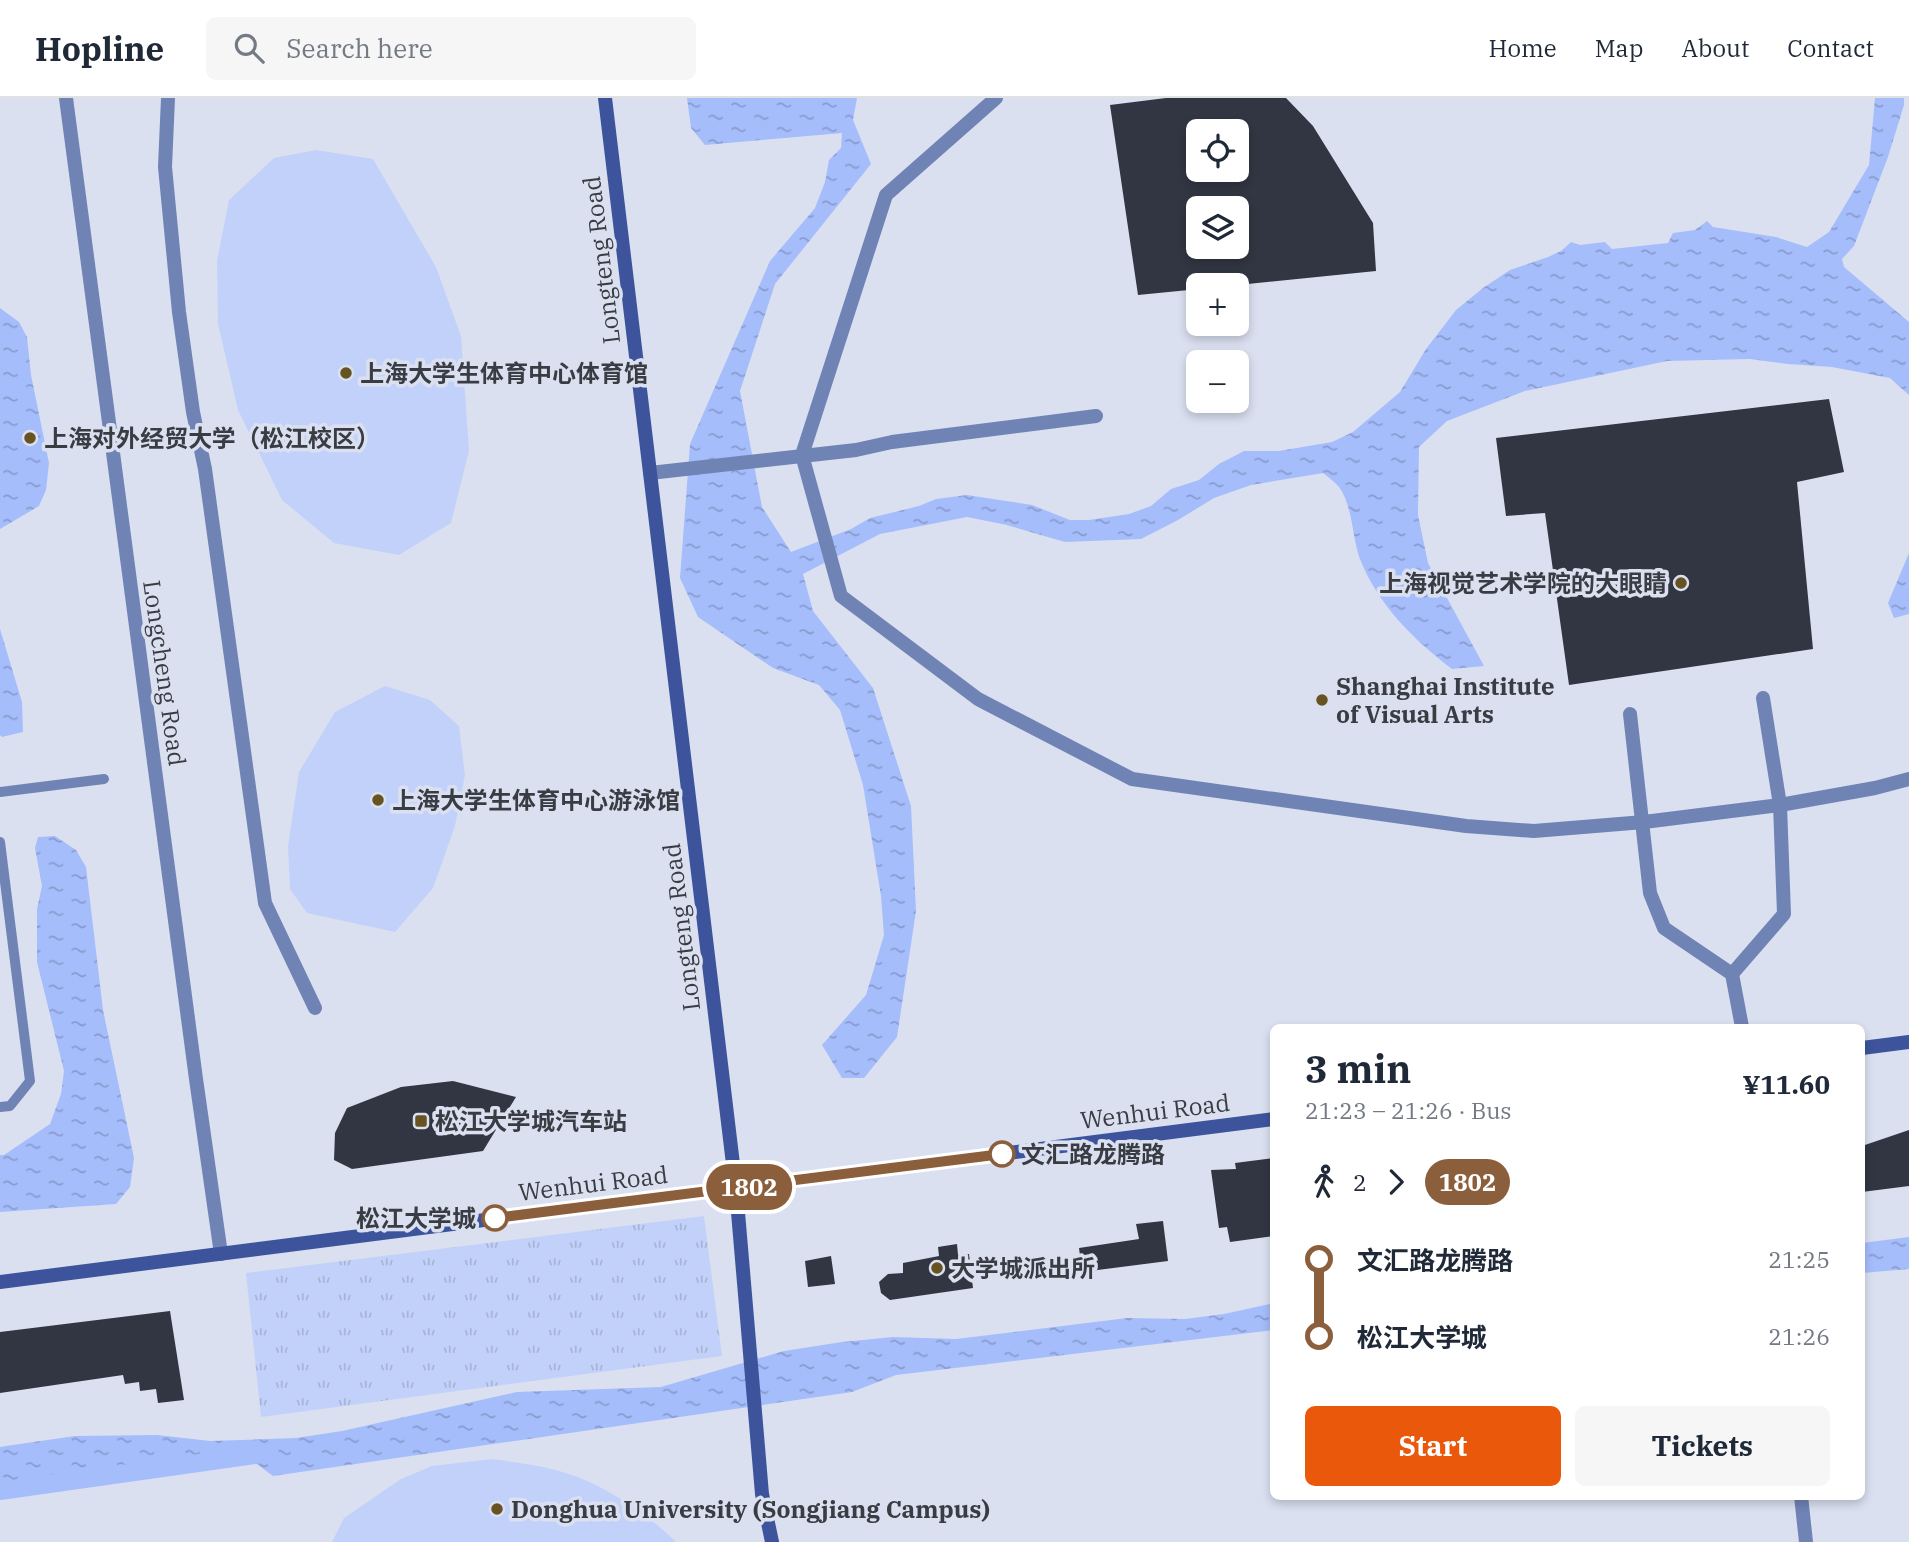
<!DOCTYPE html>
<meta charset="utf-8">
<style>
:root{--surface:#fff;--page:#f6f6f7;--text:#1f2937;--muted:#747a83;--line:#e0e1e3;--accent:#ea580c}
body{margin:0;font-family:"IBM Plex Serif","Noto Sans SC",serif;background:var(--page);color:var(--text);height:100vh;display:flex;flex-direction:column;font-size:26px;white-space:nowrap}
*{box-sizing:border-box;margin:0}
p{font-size:23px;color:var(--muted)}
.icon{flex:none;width:38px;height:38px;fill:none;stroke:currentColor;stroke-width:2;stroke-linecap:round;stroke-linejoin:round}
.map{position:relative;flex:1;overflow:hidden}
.details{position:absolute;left:1270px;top:926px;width:595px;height:476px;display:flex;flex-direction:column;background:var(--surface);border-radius:10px;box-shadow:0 4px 10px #0003}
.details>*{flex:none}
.badge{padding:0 14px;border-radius:23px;font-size:24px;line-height:46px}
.buttons{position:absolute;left:1186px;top:21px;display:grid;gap:14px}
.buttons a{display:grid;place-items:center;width:63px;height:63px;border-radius:10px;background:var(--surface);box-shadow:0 4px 10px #0003;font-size:35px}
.map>.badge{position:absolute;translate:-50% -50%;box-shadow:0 0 0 4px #fff}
.legs{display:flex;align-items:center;gap:10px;height:77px;padding:0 35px;font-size:23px}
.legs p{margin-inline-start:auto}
.headline{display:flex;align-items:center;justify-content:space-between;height:119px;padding:0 35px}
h1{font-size:38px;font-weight:800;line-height:52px}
.primary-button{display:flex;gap:14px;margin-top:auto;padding:14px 35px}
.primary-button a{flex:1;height:80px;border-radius:10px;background:var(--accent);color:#fff;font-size:28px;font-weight:800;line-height:80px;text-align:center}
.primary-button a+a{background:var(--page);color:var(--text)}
ul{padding:0 35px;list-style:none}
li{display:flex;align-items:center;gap:24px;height:77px;font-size:26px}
li i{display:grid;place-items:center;width:10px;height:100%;margin:0 9px;background:currentColor}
li i::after{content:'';width:18px;height:18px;margin:-9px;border:5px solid;border-radius:50%;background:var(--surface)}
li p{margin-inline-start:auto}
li:first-child i{background:linear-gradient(#0000 50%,currentColor 0)}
li:last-child i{background:linear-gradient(currentColor 50%,#0000 0)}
header{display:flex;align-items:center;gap:42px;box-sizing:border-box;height:98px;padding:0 35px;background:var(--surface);border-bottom:2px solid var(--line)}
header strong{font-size:33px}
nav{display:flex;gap:38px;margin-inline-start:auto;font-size:24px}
.search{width:490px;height:63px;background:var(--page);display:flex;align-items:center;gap:18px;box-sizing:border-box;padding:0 24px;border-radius:10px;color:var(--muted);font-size:26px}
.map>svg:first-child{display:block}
.park{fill:url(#park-tufts)}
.pitch{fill:#c2d1fa}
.water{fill:url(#water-ripples)}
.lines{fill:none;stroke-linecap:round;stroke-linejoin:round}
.canal{stroke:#a6bdfc;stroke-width:18}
.building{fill:#313642;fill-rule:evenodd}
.pedestrian{stroke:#7083b5;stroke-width:10}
.minor{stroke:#7083b5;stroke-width:14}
.secondary{stroke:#3d549c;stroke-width:14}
.line-1-casing{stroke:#fff;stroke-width:16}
.line-1{stroke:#8b5e3c;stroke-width:10}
.poi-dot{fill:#665321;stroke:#dae0f0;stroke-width:2.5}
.stop-1-dot{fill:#fff;stroke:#8b5e3c;stroke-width:3.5}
.labels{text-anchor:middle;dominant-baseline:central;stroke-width:7;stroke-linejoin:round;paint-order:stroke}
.street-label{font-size:24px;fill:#393c42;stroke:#dae0f0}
.poi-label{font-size:24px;font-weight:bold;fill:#393c42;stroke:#dae0f0;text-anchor:start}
.stop-label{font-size:24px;font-weight:bold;fill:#393c42;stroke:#dae0f0;text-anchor:start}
</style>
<header>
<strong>Hopline</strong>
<div class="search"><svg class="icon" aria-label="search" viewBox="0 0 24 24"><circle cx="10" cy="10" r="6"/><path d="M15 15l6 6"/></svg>Search here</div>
<nav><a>Home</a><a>Map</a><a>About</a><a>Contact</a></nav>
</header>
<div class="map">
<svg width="1909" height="1444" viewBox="0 0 1909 1444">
<defs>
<pattern id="park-tufts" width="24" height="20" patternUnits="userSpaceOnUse" patternTransform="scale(1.75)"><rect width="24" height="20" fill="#c2d1fa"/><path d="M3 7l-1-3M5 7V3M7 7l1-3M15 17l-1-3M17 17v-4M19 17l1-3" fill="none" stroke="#a7b4d8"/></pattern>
<pattern id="water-ripples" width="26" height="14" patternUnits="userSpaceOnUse" patternTransform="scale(1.75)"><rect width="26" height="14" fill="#a6bdfc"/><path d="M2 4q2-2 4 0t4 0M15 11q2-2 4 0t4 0" fill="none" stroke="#889bce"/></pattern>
</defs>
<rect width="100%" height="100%" fill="#dae0f0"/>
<path class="park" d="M704,1118l18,140 -461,61 -15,-144z"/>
<g class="pitch">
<path d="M316,52l57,9 63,108 25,69 8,115 -18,72 -52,32 -65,-12 -52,-43 -44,-90 -20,-86 -1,-63 12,-61 45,-42z"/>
<path d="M385,588l45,14 29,26 6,49 -10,51 -22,62 -38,44 -88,-19 -17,-24 -2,-43 11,-74 36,-60z"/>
<path d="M492,1361c27,4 54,7 80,16 35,12 78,41 104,67h-344l12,-24 57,-39 31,-13z"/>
</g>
<g class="water">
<path d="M687,0h170l-4,22 18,44 -96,120 -35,107 22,116 29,45 60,-23 19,-11 49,-12 17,-7 31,-4 65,10 38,15h19l40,-6 22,-8 20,-17 28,-9 20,-16 25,-13h35l53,-9 21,-10 47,-40 26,-43 30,-39 27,-22 27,-18 38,-13 13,-6 10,-9 9,3 25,-3 7,7 56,-6 5,-10 22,-3 12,-9 6,6 63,10 31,10 22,-15 40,-67 6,-67h29v7l-16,52 -34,89 -12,13 2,8 65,55v73l-19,-17 -58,-11 -44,-3 -38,-5 -83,2 -142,30 -78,30 -28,26 -1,68 10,48 56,103 -32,3c-38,-29 -74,-64 -92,-110 -8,-21 -7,-53 -21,-72 -4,-5 -11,-10 -16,-14l-72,12 -37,13 -36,22 -37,19 -76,3 -58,-17 -40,-8 -87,17 -77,40 10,37 60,77 38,118 5,105 -19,126 -33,41h-22l-20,-33 44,-50 18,-60 -3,-39 -18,-111 -23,-75 -21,-25 -46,-17 -75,-51 -18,-39 10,-134 80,-183 45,-53 10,-26 4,-22 12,-12 1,-15 -137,12 -14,-17z"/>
<path d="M0,210l19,14 8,15 4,38 18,88 -3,27 -7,16 -39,23z"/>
<path d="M1909,455v61l-15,4 -6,-15z"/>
<path d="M0,531l22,73 1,30 -21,5 -2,-2z"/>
<path d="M55,738l21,14 10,17 17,143 31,148 -4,29 -14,17 -116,8v-57h4l46,-31 11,-30 3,-23 -27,-109v-53l5,-23 -7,-38 3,-11z"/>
<path d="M1909,1139v32l-47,4v-30z"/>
<path d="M1274,1205v27l-378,45 -44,17 -579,84 -26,-19 -247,31v-41l6,-1 69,-10 82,-1 53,6 86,-3 46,-7 175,-39 144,-5 123,-36 58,-9 51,-5 63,2 171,-21 58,1 39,-5z"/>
</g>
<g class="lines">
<path class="canal" d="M0,1393l270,-38"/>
</g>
<g class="building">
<path d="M1166,0h120l27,28 60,97 3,48 -138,14h-39v4l-61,6 -28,-190zM1199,33h38v39h-38zM1199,110h38v39h-38z"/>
<path d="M1829,301l15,73 -47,10 16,167 -244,36 -24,-172 -39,3 -10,-78z"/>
<path d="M453,983l63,16 -33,54 -131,18 -18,-9 1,-27 12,-25 54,-21z"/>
<path d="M1909,1032v56l-47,6v-46z"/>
<path d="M1274,1060v78l-44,6 -3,-15 -8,1 -8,-58 25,-1 -1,-6z"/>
<path d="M1163,1123l5,40 -86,11 -3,-24 60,-9 -3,-15z"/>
<path d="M957,1146l1,11 11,-1 4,34 -83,12 -9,-7 -2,-11 9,-8 15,-1v-10l36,-7 -1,-9z"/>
<path d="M831,1158l4,28 -27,3 -3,-26z"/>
<path d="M170,1213l14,89 -26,3 -2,-14 -16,2 -1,-9 -14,2 -2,-9 -123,18v-61z"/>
</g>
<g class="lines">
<g class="pedestrian">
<path d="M0,694l104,-13"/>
<path d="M0,744l30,239 -20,25 -10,1"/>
</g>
<g class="minor">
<path d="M66,0l130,981 25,175"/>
<path d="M168,0l-3,69 14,145 14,100 12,57 60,434 50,105"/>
<path d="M996,0l-110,97 -84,260 39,141 137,103 154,80 334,47 68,5 110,-9 136,-17 95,-17 34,-9"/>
<path d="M650,375l206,-23 36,-8 204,-26"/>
<path d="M1630,616l20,179 14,35 68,46 10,53"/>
<path d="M1732,876l52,-60 -4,-109 -17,-107"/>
<path d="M1801,1398l5,46"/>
</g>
<g class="secondary">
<path d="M605,0l131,1091 26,305 10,48"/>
<path d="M1862,950l47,-6"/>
<path d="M0,1184l1274,-163"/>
</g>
</g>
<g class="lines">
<g class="line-1-casing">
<path id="line-1" d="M495,1120l507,-64"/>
</g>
<use href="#line-1" class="line-1"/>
</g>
<g class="poi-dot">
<circle cx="346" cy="275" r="7"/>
<circle cx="30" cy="340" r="7"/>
<circle cx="1681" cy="485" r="7"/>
<circle cx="1322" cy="602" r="7"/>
<circle cx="378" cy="702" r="7"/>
<rect x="414" y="1016" width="14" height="14" rx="3.5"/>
<circle cx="937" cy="1170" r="7"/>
<circle cx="497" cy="1411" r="7"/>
</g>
<g class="stop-1-dot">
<circle cx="1002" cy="1056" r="12"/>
<circle cx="495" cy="1120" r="12"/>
</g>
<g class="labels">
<g class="street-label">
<text transform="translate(601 162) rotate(-97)">Longteng Road</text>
<text transform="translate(165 575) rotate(82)">Longcheng Road</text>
<text transform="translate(681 829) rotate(-97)">Longteng Road</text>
<text transform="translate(1155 1013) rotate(-7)">Wenhui Road</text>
<text transform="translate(593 1085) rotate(-7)">Wenhui Road</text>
</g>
<g class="poi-label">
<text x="360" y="275">上海大学生体育中心体育馆</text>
<text x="44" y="340">上海对外经贸大学（松江校区）</text>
<text x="1667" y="485" text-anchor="end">上海视觉艺术学院的大眼睛</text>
<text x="1336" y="588">Shanghai Institute<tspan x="1336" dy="28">of Visual Arts</tspan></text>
<text x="392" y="702">上海大学生体育中心游泳馆</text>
<text x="435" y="1023">松江大学城汽车站</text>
<text x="951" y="1170">大学城派出所</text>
<text x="511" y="1411">Donghua University (Songjiang Campus)</text>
</g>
<g class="stop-label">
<text x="1021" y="1056">文汇路龙腾路</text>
<text x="476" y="1120" text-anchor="end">松江大学城</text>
</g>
</g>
</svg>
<div class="buttons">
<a><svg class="icon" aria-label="locate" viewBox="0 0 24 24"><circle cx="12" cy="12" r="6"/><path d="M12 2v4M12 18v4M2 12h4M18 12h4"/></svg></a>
<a><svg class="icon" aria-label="layers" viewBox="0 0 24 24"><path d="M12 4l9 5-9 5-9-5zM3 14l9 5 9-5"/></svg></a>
<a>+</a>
<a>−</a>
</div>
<b class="badge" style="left:749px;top:1089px;background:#8b5e3c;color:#fff">1802</b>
<section class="details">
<div class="headline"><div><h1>3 min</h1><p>21:23 – 21:26 · Bus</p></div><b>¥11.60</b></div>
<div class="legs"><svg class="icon" aria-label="walk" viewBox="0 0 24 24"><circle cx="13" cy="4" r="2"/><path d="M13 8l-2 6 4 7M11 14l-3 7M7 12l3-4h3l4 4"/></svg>2<svg class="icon" aria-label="forward" viewBox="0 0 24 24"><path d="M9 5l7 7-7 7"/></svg><b class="badge" style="background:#8b5e3c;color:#fff">1802</b></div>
<ul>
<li><i style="color:#8b5e3c"></i><b>文汇路龙腾路</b><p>21:25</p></li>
<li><i style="color:#8b5e3c"></i><b>松江大学城</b><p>21:26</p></li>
</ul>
<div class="primary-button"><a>Start</a><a>Tickets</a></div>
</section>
</div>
